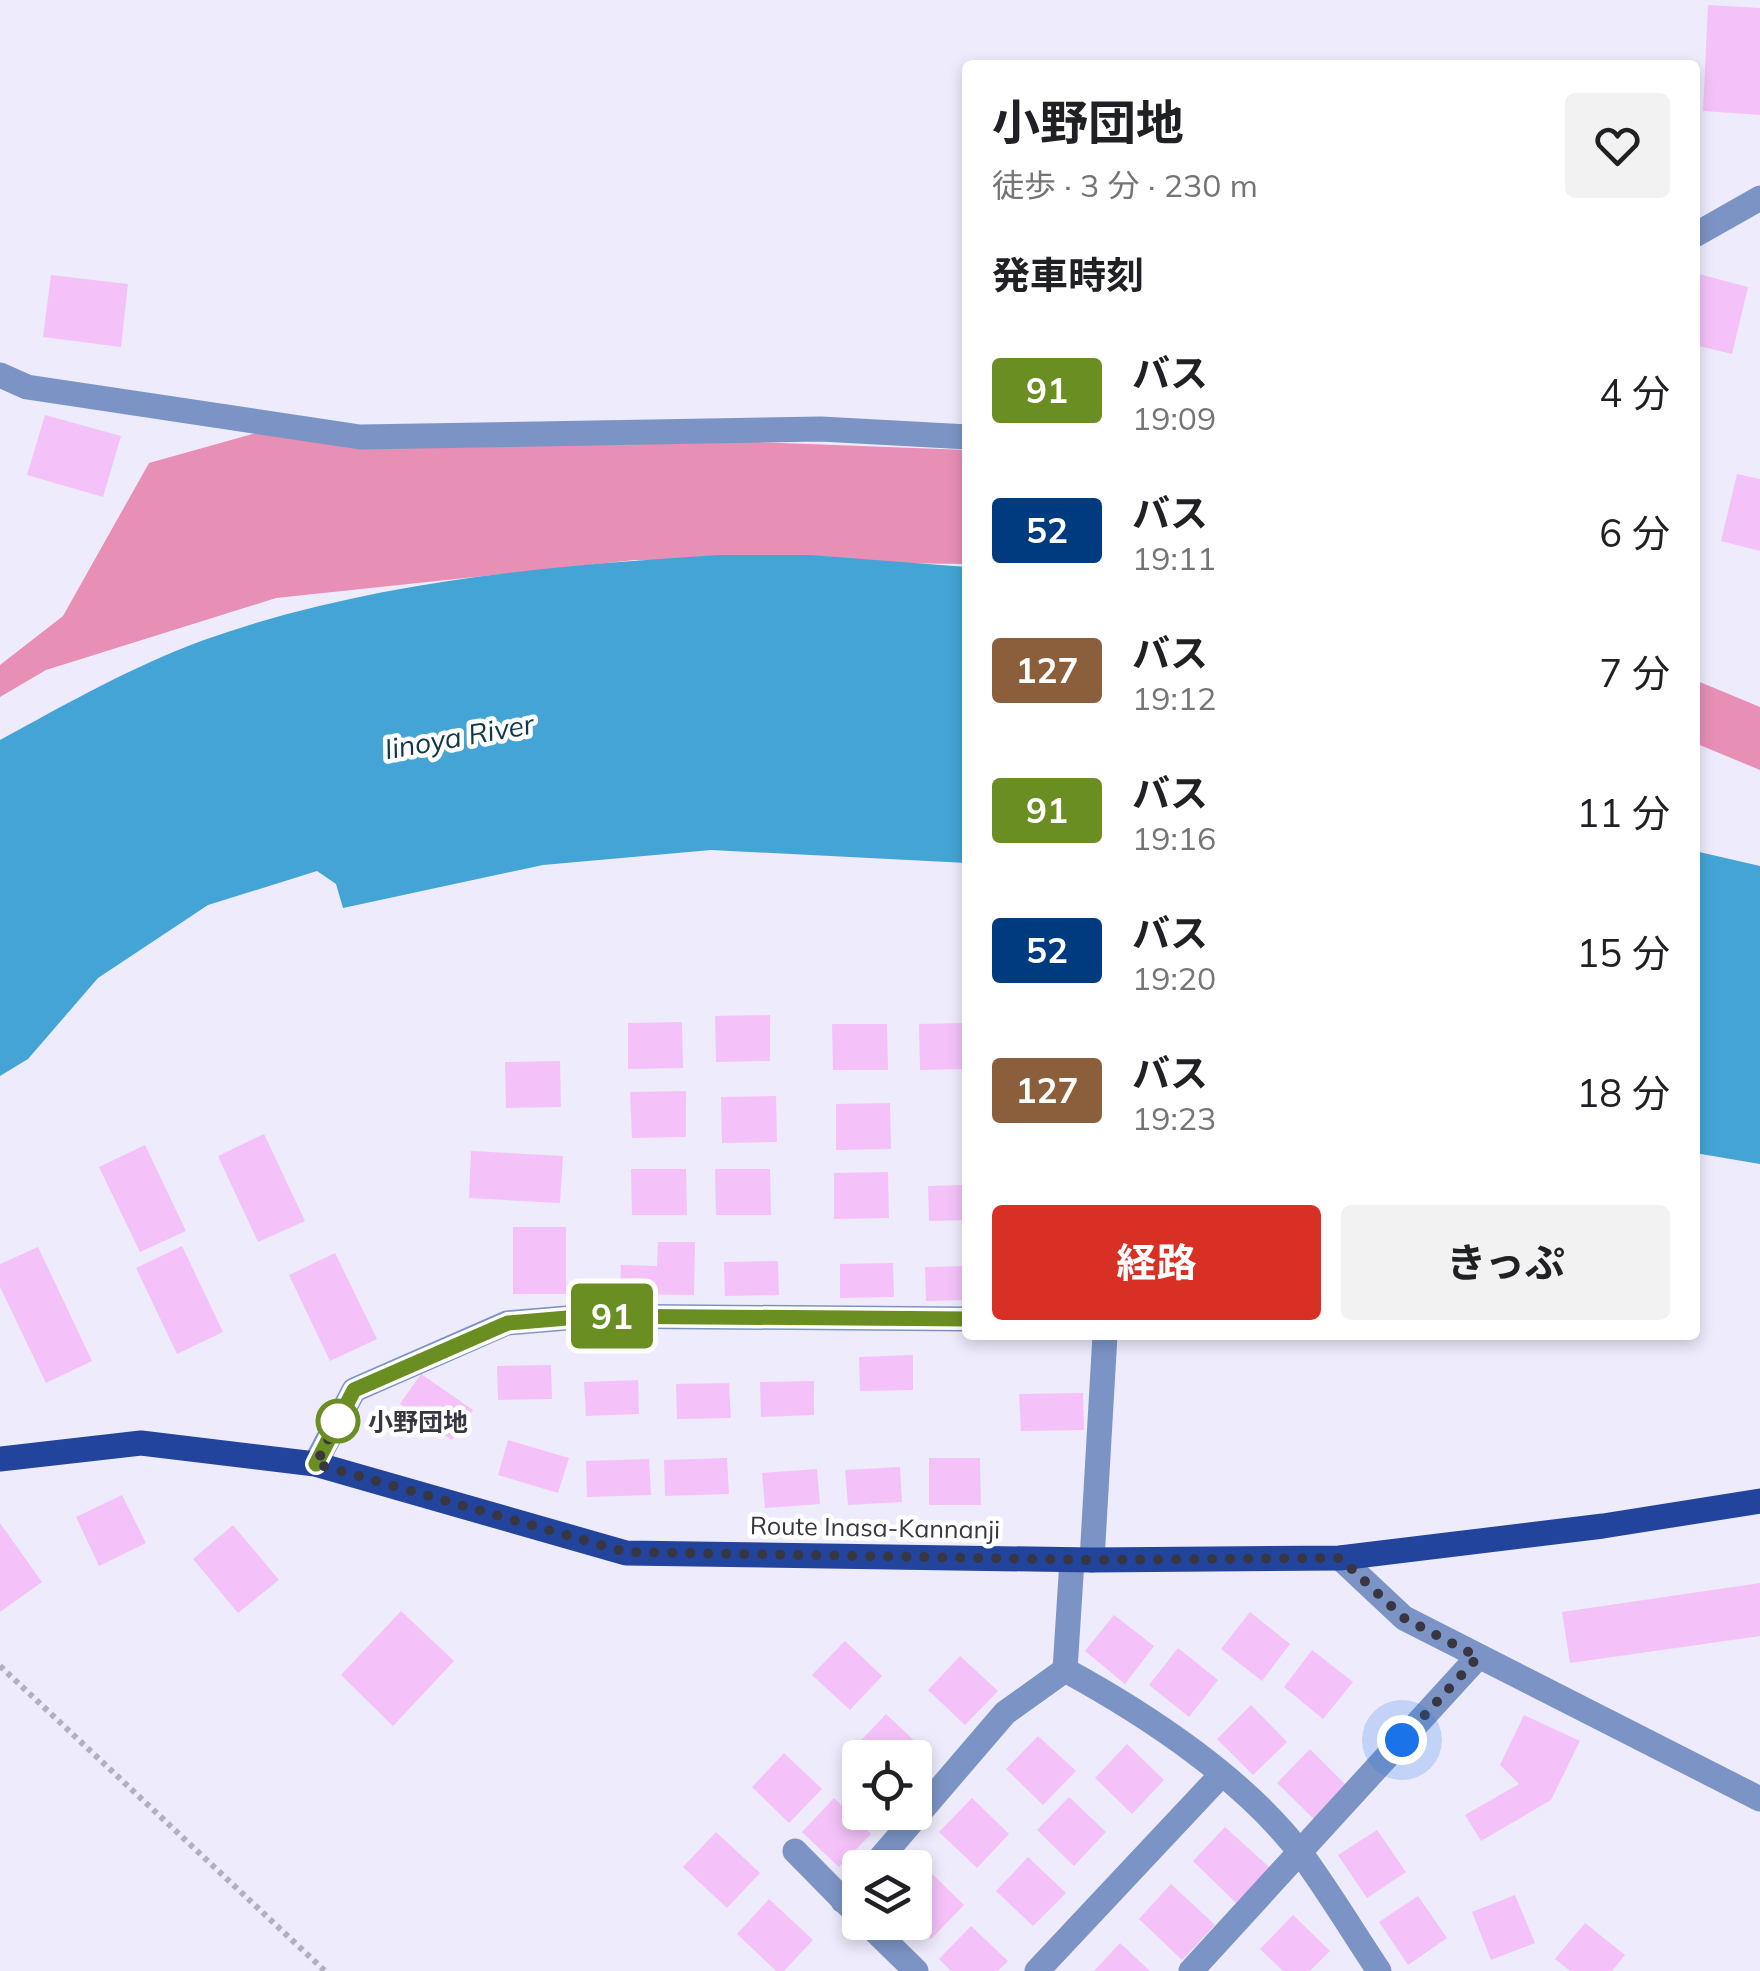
<!DOCTYPE html>
<html lang="ja">
<meta charset="utf-8">
<style>
:root{--surface:#fff;--page:#f2f2f2;--text:#202124;--muted:#757577;--accent:#d93025}
body{margin:0;font-family:Mulish,"Noto Sans JP",sans-serif;background:var(--page);color:var(--text);height:100vh;display:flex;flex-direction:column;font-size:38px;white-space:nowrap}
*{box-sizing:border-box;margin:0}
p{font-size:32px;color:var(--muted)}
.icon{flex:none;width:55px;height:55px;fill:none;stroke:currentColor;stroke-width:2;stroke-linecap:round;stroke-linejoin:round}
.map{position:relative;flex:1;overflow:hidden}
.panel{position:absolute;left:962px;top:60px;width:738px;height:1280px;display:flex;flex-direction:column;background:var(--surface);border-radius:10px;box-shadow:0 5px 15px #0003}
.panel>*{flex:none}
.badge{padding:0 20px;border-radius:8px;font-size:35px;line-height:65px}
.fabs{position:absolute;left:842px;top:1740px;display:grid;gap:20px}
.fabs a{display:grid;place-items:center;width:90px;height:90px;border-radius:10px;background:var(--surface);box-shadow:0 5px 15px #0003;font-size:50px}
.you{position:absolute;width:50px;height:50px;margin:-25px;border:8px solid #fff;border-radius:50%;background:#1a73e8;box-shadow:0 0 0 15px #1a73e833}
.map>.badge{position:absolute;translate:-50% -50%;box-shadow:0 0 0 5px #fff}
h2{padding:0 30px;font-size:38px;line-height:90px}
.round{display:grid;place-items:center;flex:none;width:105px;height:105px;border-radius:10px;background:var(--page)}
.summary{display:flex;align-items:center;justify-content:space-between;height:170px;padding:0 30px}
h1{font-size:48px;font-weight:700;line-height:75px}
.cta{display:flex;gap:20px;margin-top:auto;padding:20px 30px}
.cta a{flex:1;height:115px;border-radius:10px;background:var(--accent);color:#fff;font-size:40px;font-weight:700;line-height:115px;text-align:center}
.cta a+a{background:var(--page);color:var(--text)}
ul{padding:0;list-style:none}
li{display:flex;align-items:center;gap:30px;height:140px;padding:0 30px}
li div{flex:1}
li b{display:block;font-size:38px}
li em{font-style:normal}
li .badge{min-width:110px;font-weight:700;text-align:center}
.map>svg:first-child{display:block}
.forest{fill:#e78fb5}
.water{fill:#45a4d6}
.building{fill:#f4c2f9}
.lines{fill:none;stroke-linecap:round;stroke-linejoin:round}
.path{stroke:#b2afbe;stroke-width:6;stroke-dasharray:5 5;stroke-linecap:butt}
.minor{stroke:#7c94c5;stroke-width:25}
.major{stroke:#22449c;stroke-width:25}
.line-casing{stroke:#fff;stroke-width:22}
.line{stroke:#6b8e23;stroke-width:15}
.walk{stroke:#383641;stroke-width:10;stroke-dasharray:0 18}
.stop-dot{fill:#fff;stroke:#6b8e23;stroke-width:5}
.labels{text-anchor:middle;dominant-baseline:central;stroke-width:9;stroke-linejoin:round;paint-order:stroke}
.stop-label{font-size:25px;font-weight:bold;fill:#383641;stroke:#fff;text-anchor:start}
.street-label{font-size:25px;fill:#383641;stroke:#fff}
.water-label{font-size:28px;font-style:italic;fill:#0f384d;stroke:#fff}
</style>
<div class="map">
<svg width="1760" height="1971" viewBox="0 0 1760 1971">
<rect width="100%" height="100%" fill="#eeebfc"/>
<g class="forest">
<path d="M288,424l679,26v114l-332,-4 -359,38 -230,72 -46,27v-32l63,-49 86,-153z"/>
<path d="M1695,680l65,27v63l-65,-27z"/>
</g>
<g class="water">
<path d="M719,555h91l157,12v296l-256,-13 -168,15 -200,43 -7,-24 -19,-13 -109,34 -110,73 -70,81 -28,17v-336c66,-36 133,-74 204,-100 166,-59 341,-74 515,-85z"/>
<path d="M1695,851l65,15v298l-65,-11z"/>
</g>
<g class="building">
<path d="M1708,5l52,3v107l-57,-4z"/>
<path d="M1695,273l53,14 -16,67 -37,-9z"/>
<path d="M51,275l77,9 -7,63 -78,-10z"/>
<path d="M45,415l76,21 -18,61 -76,-22z"/>
<path d="M1737,474l23,5v72l-39,-10z"/>
<path d="M770,1015v46l-54,1 -1,-46z"/>
<path d="M682,1022l1,46 -55,1v-46z"/>
<path d="M968,1023v46l-48,1 -1,-46z"/>
<path d="M832,1024h55l1,46h-55z"/>
<path d="M560,1061l1,46 -55,1 -1,-46z"/>
<path d="M686,1091v46l-54,1 -2,-46z"/>
<path d="M776,1096l1,46 -55,1 -1,-46z"/>
<path d="M890,1103l1,46 -55,1v-46z"/>
<path d="M264,1134l41,87 -47,21 -40,-86z"/>
<path d="M145,1145l41,86 -46,21 -41,-85z"/>
<path d="M471,1151l92,5 -3,47 -91,-5z"/>
<path d="M631,1169h55l1,46h-55z"/>
<path d="M715,1169h55l1,46h-55z"/>
<path d="M888,1172l1,46 -55,1v-46z"/>
<path d="M968,1185v35l-39,1 -1,-35z"/>
<rect x="513" y="1227" width="53" height="67"/>
<path d="M658,1242h37l-1,53 -74,-1 1,-29 36,1z"/>
<path d="M182,1246l41,86 -46,22 -41,-86z"/>
<path d="M38,1247l54,114 -46,22 -46,-96v-23z"/>
<path d="M335,1253l42,86 -47,22 -41,-86z"/>
<path d="M778,1261l1,34 -54,1 -1,-34z"/>
<path d="M893,1263l1,34 -54,1v-34z"/>
<path d="M968,1266v34l-42,1 -1,-34z"/>
<path d="M913,1355v35l-53,1 -1,-34z"/>
<path d="M551,1365l1,34 -54,1 -1,-34z"/>
<path d="M421,1374l52,36 -21,30 -52,-36z"/>
<path d="M638,1380l1,34 -53,2 -2,-34z"/>
<path d="M814,1381v34l-53,2 -1,-35z"/>
<path d="M729,1383l2,35 -54,1 -1,-35z"/>
<path d="M1083,1393l1,37 -63,1 -2,-37z"/>
<path d="M508,1440l61,18 -11,35 -60,-18z"/>
<path d="M727,1458l2,36 -64,2 -1,-36z"/>
<path d="M929,1458h51l1,47h-52z"/>
<path d="M649,1459l2,36 -64,2 -1,-36z"/>
<path d="M900,1467l2,35 -54,3 -3,-35z"/>
<path d="M817,1469l3,35 -55,4 -3,-35z"/>
<path d="M122,1495l24,48 -47,23 -23,-49z"/>
<path d="M0,1523l42,59 -42,30z"/>
<path d="M233,1525l46,55 -41,33 -45,-54z"/>
<path d="M1760,1583v53l-190,27 -8,-51z"/>
<path d="M401,1611l53,50 -61,65 -52,-51z"/>
<path d="M1250,1612l40,32 -28,37 -41,-32z"/>
<path d="M1114,1615l40,31 -29,38 -40,-33z"/>
<path d="M845,1641l37,35 -32,34 -38,-35z"/>
<path d="M1178,1648l40,32 -29,37 -40,-32z"/>
<path d="M1312,1650l41,32 -30,37 -39,-32z"/>
<path d="M960,1656l38,35 -33,34 -37,-35z"/>
<path d="M1251,1705l36,37 -34,33 -36,-36z"/>
<path d="M886,1714l37,35 -8,9h-51l-10,-10z"/>
<path d="M1524,1715l56,26 -29,59 -70,41 -16,-26 54,-31 -19,-19z"/>
<path d="M1038,1736l38,35 -33,34 -37,-36z"/>
<path d="M1127,1744l37,36 -32,34 -37,-36z"/>
<path d="M1310,1749l37,37 -33,33 -37,-36z"/>
<path d="M784,1753l38,36 -33,34 -37,-36z"/>
<path d="M1069,1797l37,35 -32,34 -37,-36z"/>
<path d="M834,1798l37,36 -32,33 -37,-35z"/>
<path d="M972,1798l37,36 -32,34 -38,-36z"/>
<path d="M1225,1827l45,41 -34,35 -43,-42z"/>
<path d="M1377,1830l29,42 -39,26 -29,-43z"/>
<path d="M716,1832l44,41 -33,35 -44,-41z"/>
<path d="M1028,1857l38,36 -33,33 -37,-35z"/>
<path d="M927,1869l37,36 -33,34 -16,-16v-41z"/>
<path d="M1171,1884l44,41 -33,35 -43,-41z"/>
<path d="M1515,1895l20,48 -44,17 -19,-48z"/>
<path d="M1418,1896l29,42 -39,27 -29,-43z"/>
<path d="M769,1899l44,41 -29,31h-8l-39,-37z"/>
<path d="M1293,1915l37,36 -20,20h-27l-23,-22z"/>
<path d="M1585,1923l40,32 -13,16h-42l-15,-12z"/>
<path d="M971,1926l37,35 -10,10h-47l-12,-12z"/>
<path d="M1120,1943l30,28h-56z"/>
</g>
<g class="lines">
<path class="path" d="M0,1666l325,305"/>
<g class="minor">
<path d="M1695,235l65,-37"/>
<path d="M0,375l27,12 333,50 461,-8 147,8"/>
<path d="M315,1464l39,-74 153,-67 84,-7 377,3"/>
<path d="M1340,1558l64,60 356,181"/>
<path d="M1072,1560l-7,110c81,44 181,110 237,185 27,37 51,77 77,116"/>
<path d="M1092,1560l13,-225"/>
<path d="M795,1851l65,66"/>
<path d="M872,1868l133,-155 60,-43"/>
<path d="M843,1901l17,-20"/>
<path d="M866,1922l50,49"/>
<path d="M1037,1971l185,-197"/>
<path d="M1191,1971l287,-314"/>
</g>
<path class="major" d="M0,1459l141,-16 174,21 311,89 466,7 248,-2 263,-32 157,-25"/>
</g>
<g class="lines">
<g class="line-casing">
<path id="line" d="M316,1464l38,-74 154,-67 83,-7 377,3"/>
</g>
<use href="#line" class="line"/>
<path class="walk" d="M338,1421l3,-7 -25,50 310,88 466,8 248,-2 64,60 74,39 -76,83"/>
</g>
<circle class="stop-dot" cx="338" cy="1421" r="20"/>
<g class="labels">
<g class="stop-label">
<text x="368" y="1421">小野団地</text>
</g>
<g class="street-label">
<text transform="translate(875 1527) rotate(1)">Route Inasa-Kannanji</text>
</g>
<g class="water-label">
<text transform="translate(459 736) rotate(-10)">Iinoya River</text>
</g>
</g>
</svg>
<div class="fabs">
<a><svg class="icon" aria-label="locate" viewBox="0 0 24 24"><circle cx="12" cy="12" r="6"/><path d="M12 2v4M12 18v4M2 12h4M18 12h4"/></svg></a>
<a><svg class="icon" aria-label="layers" viewBox="0 0 24 24"><path d="M12 4l9 5-9 5-9-5zM3 14l9 5 9-5"/></svg></a>
</div>
<div class="you" style="left:1402px;top:1740px"></div>
<b class="badge" style="left:612px;top:1316px;background:#6b8e23;color:#fff">91</b>
<section class="panel">
<div class="summary"><div><h1>小野団地</h1><p>徒歩 · 3 分 · 230 m</p></div><a class="round"><svg class="icon" aria-label="heart" viewBox="0 0 24 24"><path d="M12 20l-8-8c-3-5 5-10 8-4 3-6 11-1 8 4z"/></svg></a></div>
<h2>発車時刻</h2>
<ul>
<li><span class="badge" style="background:#6b8e23;color:#fff">91</span><div><b>バス</b><p>19:09</p></div><em>4 分</em></li>
<li><span class="badge" style="background:#003b80;color:#fff">52</span><div><b>バス</b><p>19:11</p></div><em>6 分</em></li>
<li><span class="badge" style="background:#8b5e3c;color:#fff">127</span><div><b>バス</b><p>19:12</p></div><em>7 分</em></li>
<li><span class="badge" style="background:#6b8e23;color:#fff">91</span><div><b>バス</b><p>19:16</p></div><em>11 分</em></li>
<li><span class="badge" style="background:#003b80;color:#fff">52</span><div><b>バス</b><p>19:20</p></div><em>15 分</em></li>
<li><span class="badge" style="background:#8b5e3c;color:#fff">127</span><div><b>バス</b><p>19:23</p></div><em>18 分</em></li>
</ul>
<div class="cta"><a>経路</a><a>きっぷ</a></div>
</section>
</div>
